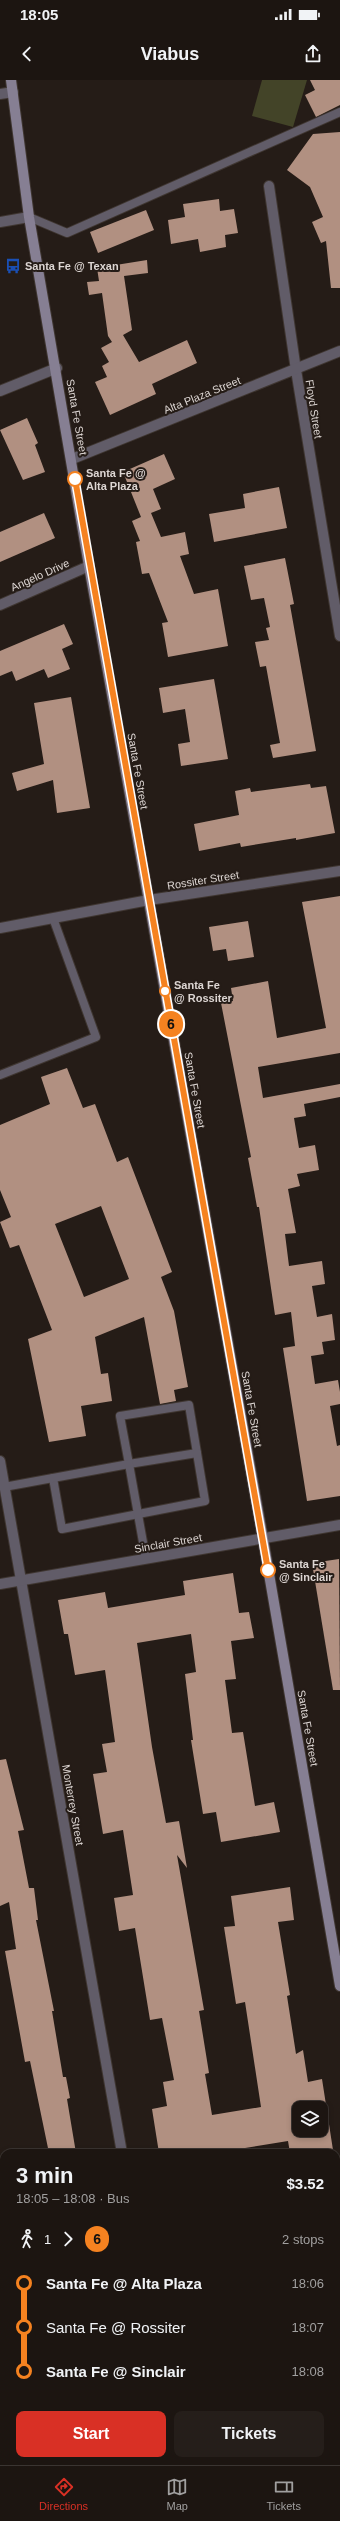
<!DOCTYPE html>
<meta charset="utf-8">
<style>
:root{--surface:#1c1511;--page:#251e1a;--text:#f1f3f6;--muted:#a09f9f;--line:#3a3431;--accent:#d93025}
body{margin:0;font-family:Helvetica,sans-serif;background:var(--page);color:var(--text);height:100vh;display:flex;flex-direction:column;font-size:15px;white-space:nowrap}
*{box-sizing:border-box;margin:0}
p{font-size:13px;color:var(--muted)}
.icon{flex:none;width:22px;height:22px;fill:none;stroke:currentColor;stroke-width:2;stroke-linecap:round;stroke-linejoin:round}
.map{position:relative;flex:1;overflow:hidden}
.details{position:absolute;left:0px;top:2069px;width:340px;height:316px;display:flex;flex-direction:column;background:var(--surface);border-radius:12px 12px 0 0;box-shadow:0 2px 6px #0003,0 0 0 1px var(--line)}
.details>*{flex:none}
.badge{padding:0 8px;border-radius:13px;font-size:14px;line-height:26px}
.fabs{position:absolute;left:292px;top:2021px;display:grid;gap:8px}
.fabs a{display:grid;place-items:center;width:36px;height:36px;border-radius:8px;background:var(--surface);box-shadow:0 2px 6px #0003,0 0 0 1px var(--line);font-size:20px}
.map>.badge{position:absolute;translate:-50% -50%;box-shadow:0 0 0 2px #fff}
.legs{display:flex;align-items:center;gap:6px;height:44px;padding:0 16px;font-size:13px}
.legs p{margin-inline-start:auto}
.summary{display:flex;align-items:center;justify-content:space-between;height:68px;padding:0 16px}
h1{font-size:22px;font-weight:700;line-height:30px}
.cta{display:flex;gap:8px;margin-top:auto;padding:8px 16px}
.cta a{flex:1;height:46px;border-radius:8px;background:var(--accent);color:#fff;font-size:16px;font-weight:700;line-height:46px;text-align:center}
.cta a+a{background:var(--page);color:var(--text)}
ul{padding:0 16px;list-style:none}
li{display:flex;align-items:center;gap:14px;height:44px;font-size:15px}
li i{display:grid;place-items:center;width:6px;height:100%;margin:0 5px;background:currentColor}
li i::after{content:'';width:10px;height:10px;margin:-5px;border:3px solid;border-radius:50%;background:var(--surface)}
li p{margin-inline-start:auto}
li:first-child i{background:linear-gradient(#0000 50%,currentColor 0)}
li:last-child i{background:linear-gradient(currentColor 50%,#0000 0)}
.status{display:flex;justify-content:space-between;align-items:center;height:28px;padding:0 20px;background:var(--surface);direction:ltr}
.status svg{height:11px;fill:currentColor}
header{display:flex;justify-content:space-between;align-items:center;height:52px;padding:0 16px;background:var(--surface);font-size:18px;font-weight:700}
.tabs{display:flex;justify-content:space-around;align-items:center;height:56px;border-top:1px solid var(--line);background:var(--surface);font-size:11px;color:var(--muted)}
.tabs a{display:grid;justify-items:center;gap:2px}
.tabs .selected{color:var(--accent)}
.map>svg:first-child{display:block}
.green{fill:#434428}
.building{fill:#b19081;fill-rule:evenodd}
.lines{fill:none;stroke-linecap:round;stroke-linejoin:round}
.service-casing{stroke:#3f3631;stroke-width:10}
.minor-casing{stroke:#3f3631;stroke-width:12}
.tertiary-casing{stroke:#3f3631;stroke-width:12}
.secondary-casing{stroke:#3f3631;stroke-width:12}
.service{stroke:#615c68;stroke-width:8}
.minor{stroke:#615c68;stroke-width:10}
.tertiary{stroke:#615c68;stroke-width:10}
.secondary{stroke:#867f93;stroke-width:10}
.line-1-casing{stroke:#fff;stroke-width:9}
.line-1{stroke:#f58220;stroke-width:6}
.stop-1-dot{fill:#fff;stroke:#f58220;stroke-width:2}
.labels{text-anchor:middle;dominant-baseline:central;stroke-width:4;stroke-linejoin:round;paint-order:stroke}
.poi-label{font-size:11px;font-weight:bold;fill:#ddd6d3;stroke:#251c17;text-anchor:start}
.street-label{font-size:11px;fill:#ddd6d3;stroke:#251c17}
.stop-label{font-size:11px;font-weight:bold;fill:#ddd6d3;stroke:#251c17;text-anchor:start}
</style>
<div class="status"><b>18:05</b><svg viewBox="0 0 49 12"><path d="M0 12V9h3v3zM5 12V6h3v6zM10 12V3h3v9zM15 12V0h3v12zM26 1h20v11H26zM47 4h2v5h-2z"/></svg></div>
<header><svg class="icon" aria-label="back" viewBox="0 0 24 24"><path d="M15 5l-7 7 7 7"/></svg>Viabus<svg class="icon" aria-label="share" viewBox="0 0 24 24"><path d="M12 15V3M7 8l5-5 5 5M5 13v7h14v-7"/></svg></header>
<div class="map">
<svg width="340" height="2385" viewBox="0 0 340 2385">
<rect width="100%" height="100%" fill="#251c17"/>
<path class="green" d="M262,0h45l-14,47 -41,-11z"/>
<g class="building">
<path d="M310,0h30v25l-24,12 -11,-22 10,-5z"/>
<path d="M340,52v156h-9l-5,-47 -5,2 -9,-21 11,-5 -13,-30 -23,-17 26,-36z"/>
<path d="M219,119l1,12 14,-2 4,24 -13,2 1,12 -26,5 -2,-13 -27,5 -3,-24 17,-3 -2,-13z"/>
<path d="M146,130l8,20 -56,23 -8,-21z"/>
<path d="M147,180l1,13 -24,3 8,54 -9,5 16,27 48,-22 10,23 -45,21 4,10 -46,21 -15,-33 12,-5 -5,-11 7,-4 -8,-14 11,-6 -4,-6 -6,-43 -13,2 -2,-13 12,-1 -2,-13z"/>
<path d="M27,338l11,25 -3,2 10,27 -22,8 -23,-50z"/>
<path d="M164,374l11,25 -22,10 8,20 -10,4 10,24 24,-5 4,22 -9,2 14,38 24,-5 10,57 -60,11 -6,-34 6,-1 -19,-49 -7,1 -6,-32 4,-1 -8,-20 9,-4 -18,-45z"/>
<path d="M279,407l8,41 -73,14 -5,-28 36,-6 -2,-14z"/>
<path d="M44,433l11,25 -55,24v-30z"/>
<path d="M285,478l9,46 -4,1 26,146 -43,7 -3,-13 10,-2 -14,-77 -6,1 -5,-25 14,-2 -3,-12 4,-1 -6,-29 -13,2 -7,-34z"/>
<path d="M64,544l9,20 -11,5 8,20 -22,9 -4,-9 -28,12 -4,-10 -12,5v-25z"/>
<path d="M214,599l14,80 -47,7 -3,-22 12,-2 -5,-33 -22,4 -4,-25z"/>
<path d="M71,617l19,111 -33,5 -4,-33 -36,11 -5,-18 32,-9 -10,-61z"/>
<path d="M310,704l1,4 15,-2 9,47 -39,7v-2l-55,9 -1,-4 -41,8 -5,-27 45,-9 -4,-24 15,-3 1,4z"/>
<path d="M340,816v157l-82,14 5,31 77,-14v13l-36,7 2,12 -12,2 5,30 16,-3 4,25 -22,4 3,12 -12,3 8,44 -11,1 4,32 33,-5 3,23 -13,2 5,31 15,-3 3,26 -13,2 2,12 -13,2 4,28 23,-4 2,12v12l-10,2 7,40 3,-1v51l-33,5 -24,-153 12,-2 -4,-34 -16,3 -16,-108h-2l-9,-49 3,-1 -30,-154 12,-2 -2,-13 37,-7 9,57 49,-10 -24,-126z"/>
<path d="M248,841l6,36 -26,4 -2,-12 -13,2 -4,-24z"/>
<path d="M67,988l16,40 12,-4 22,58 11,-5 44,115 -11,5 13,34 14,76 -14,3 2,11 -16,3 -16,-87 -49,20 6,37 7,-1 4,28 -31,5 5,30 -37,6 -21,-103 24,-9 -33,-85 -9,3 -10,-26 11,-5 -11,-27v-65l50,-21 -9,-27zM101,1126l28,73 -45,18 -29,-73z"/>
<path d="M339,1479l1,131h-7l-21,-127z"/>
<path d="M233,1493l6,40 10,-1 5,26 -23,3 5,38 -11,1 7,53 11,-1 12,74 19,-4 6,30 -59,10 -5,-30 -13,2 -12,-74h2l-8,-66 11,-2 -5,-38 -54,9 15,104 14,76 13,-2 8,47 -10,-13 27,155 -5,1 10,62 -4,1 7,41 49,-8 -16,-105 -9,2 -12,-77 11,-1 -4,-30 59,-9 4,33 -16,2 12,73 -3,1 9,58 7,-4 5,32 14,-3 11,71 -14,3h-29l-2,-12 -74,12h-55l-7,-44 15,-3 -4,-24 11,-2 -12,-62 -12,2 -15,-92 -16,3 -5,-33 19,-3 -10,-65 -20,4 -10,-60 14,-2 -5,-28 13,-2 -10,-72 -30,5 -7,-41h-4l-6,-34 47,-8 3,16 77,-13 -2,-14zM299,2028h22v22h-22z"/>
<path d="M6,1679l18,71 -6,1 11,57h5l4,32h-2l18,91h-2l11,66h3l4,21 -3,1 9,54h-27l-19,-92 -5,1 -20,-111 11,-2 -7,-47 -9,4v-146z"/>
</g>
<g class="lines">
<g class="service-casing">
<g id="service">
<path d="M29,137l38,16 273,-121"/>
<path d="M0,995l96,-38 -43,-119"/>
<path d="M189,1325l8,48 -68,11 -9,-48z"/>
<path d="M53,1398l9,51 143,-28 -8,-48"/>
<path d="M4,1407l125,-23 17,95"/>
</g>
</g>
<g class="minor-casing">
<g id="minor">
<path d="M0,14l13,-2"/>
<path d="M269,106l27,184 44,266"/>
<path d="M0,311l57,-23"/>
<path d="M72,379l268,-108"/>
<path d="M0,525l89,-39"/>
<path d="M0,848l149,-28 191,-29"/>
<path d="M0,1381l122,692"/>
<path d="M0,1504l340,-59"/>
<path d="M336,2097l4,-1"/>
<path d="M0,2158l4,-1"/>
<path d="M178,2381l1,4"/>
</g>
</g>
<g class="tertiary-casing">
<path id="tertiary" d="M0,142l29,-5"/>
</g>
<g class="secondary-casing">
<path id="secondary" d="M11,0l18,137 60,349 174,973 77,447"/>
</g>
<use href="#service" class="service"/>
<use href="#minor" class="minor"/>
<use href="#tertiary" class="tertiary"/>
<use href="#secondary" class="secondary"/>
</g>
<g class="lines">
<g class="line-1-casing">
<path id="line-1" d="M75,399l193,1091"/>
</g>
<use href="#line-1" class="line-1"/>
</g>
<defs>
<g id="bus-bare" transform="scale(1.2)"><path d="M-5-6H5V4H4V6H2V4H-2V6H-4V4H-5ZM-3.5-4V0h7V-4ZM-3.5 1.2v1.5H-2V1.2ZM2 1.2v1.5H3.5V1.2Z" fill="#1a4fb4" stroke="#251c17" stroke-width="2.5" paint-order="stroke"/></g>
</defs>
<g fill-rule="evenodd">
<use href="#bus-bare" x="13" y="186"/>
</g>
<g class="stop-1-dot">
<circle cx="75" cy="399" r="7"/>
<circle cx="165" cy="911" r="5"/>
<circle cx="268" cy="1490" r="7"/>
</g>
<g class="labels">
<g class="poi-label">
<text x="25" y="186">Santa Fe @ Texan</text>
</g>
<g class="street-label">
<text transform="translate(202 315) rotate(-22)">Alta Plaza Street</text>
<text transform="translate(314 329) rotate(81)">Floyd Street</text>
<text transform="translate(77 337) rotate(80)">Santa Fe Street</text>
<text transform="translate(40 495) rotate(-24)">Angelo Drive</text>
<text transform="translate(138 691) rotate(80)">Santa Fe Street</text>
<text transform="translate(203 800) rotate(-9)">Rossiter Street</text>
<text transform="translate(195 1010) rotate(80)">Santa Fe Street</text>
<text transform="translate(252 1329) rotate(80)">Santa Fe Street</text>
<text transform="translate(168 1463) rotate(-10)">Sinclair Street</text>
<text transform="translate(308 1648) rotate(80)">Santa Fe Street</text>
<text transform="translate(73 1725) rotate(80)">Monterrey Street</text>
</g>
<g class="stop-label">
<text x="86" y="393">Santa Fe @<tspan x="86" dy="13">Alta Plaza</tspan></text>
<text x="174" y="905">Santa Fe<tspan x="174" dy="13">@ Rossiter</tspan></text>
<text x="279" y="1484">Santa Fe<tspan x="279" dy="13">@ Sinclair</tspan></text>
</g>
</g>
</svg>
<div class="fabs">
<a><svg class="icon" aria-label="layers" viewBox="0 0 24 24"><path d="M12 4l9 5-9 5-9-5zM3 14l9 5 9-5"/></svg></a>
</div>
<b class="badge" style="left:171px;top:944px;background:#f58220;color:#111">6</b>
<section class="details">
<div class="summary"><div><h1>3 min</h1><p>18:05 – 18:08 · Bus</p></div><b>$3.52</b></div>
<div class="legs"><svg class="icon" aria-label="walk" viewBox="0 0 24 24"><circle cx="13" cy="4" r="2"/><path d="M13 8l-2 6 4 7M11 14l-3 7M7 12l3-4h3l4 4"/></svg>1<svg class="icon" aria-label="forward" viewBox="0 0 24 24"><path d="M9 5l7 7-7 7"/></svg><b class="badge" style="background:#f58220;color:#111">6</b><p>2 stops</p></div>
<ul>
<li><i style="color:#f58220"></i><b>Santa Fe @ Alta Plaza</b><p>18:06</p></li>
<li><i style="color:#f58220"></i><span>Santa Fe @ Rossiter</span><p>18:07</p></li>
<li><i style="color:#f58220"></i><b>Santa Fe @ Sinclair</b><p>18:08</p></li>
</ul>
<div class="cta"><a>Start</a><a>Tickets</a></div>
</section>
</div>
<nav class="tabs">
<a class="selected"><svg class="icon" aria-label="directions" viewBox="0 0 24 24"><path d="M12 3l9 9-9 9-9-9zM9 14v-3h6M13 9l2 2-2 2"/></svg>Directions</a>
<a><svg class="icon" aria-label="map" viewBox="0 0 24 24"><path d="M3 6l6-2 6 2 6-2v14l-6 2-6-2-6 2zM9 4v14M15 6v14"/></svg>Map</a>
<a><svg class="icon" aria-label="tickets" viewBox="0 0 24 24"><path d="M3 7h18v10H3zM15 7v10"/></svg>Tickets</a>
</nav>
